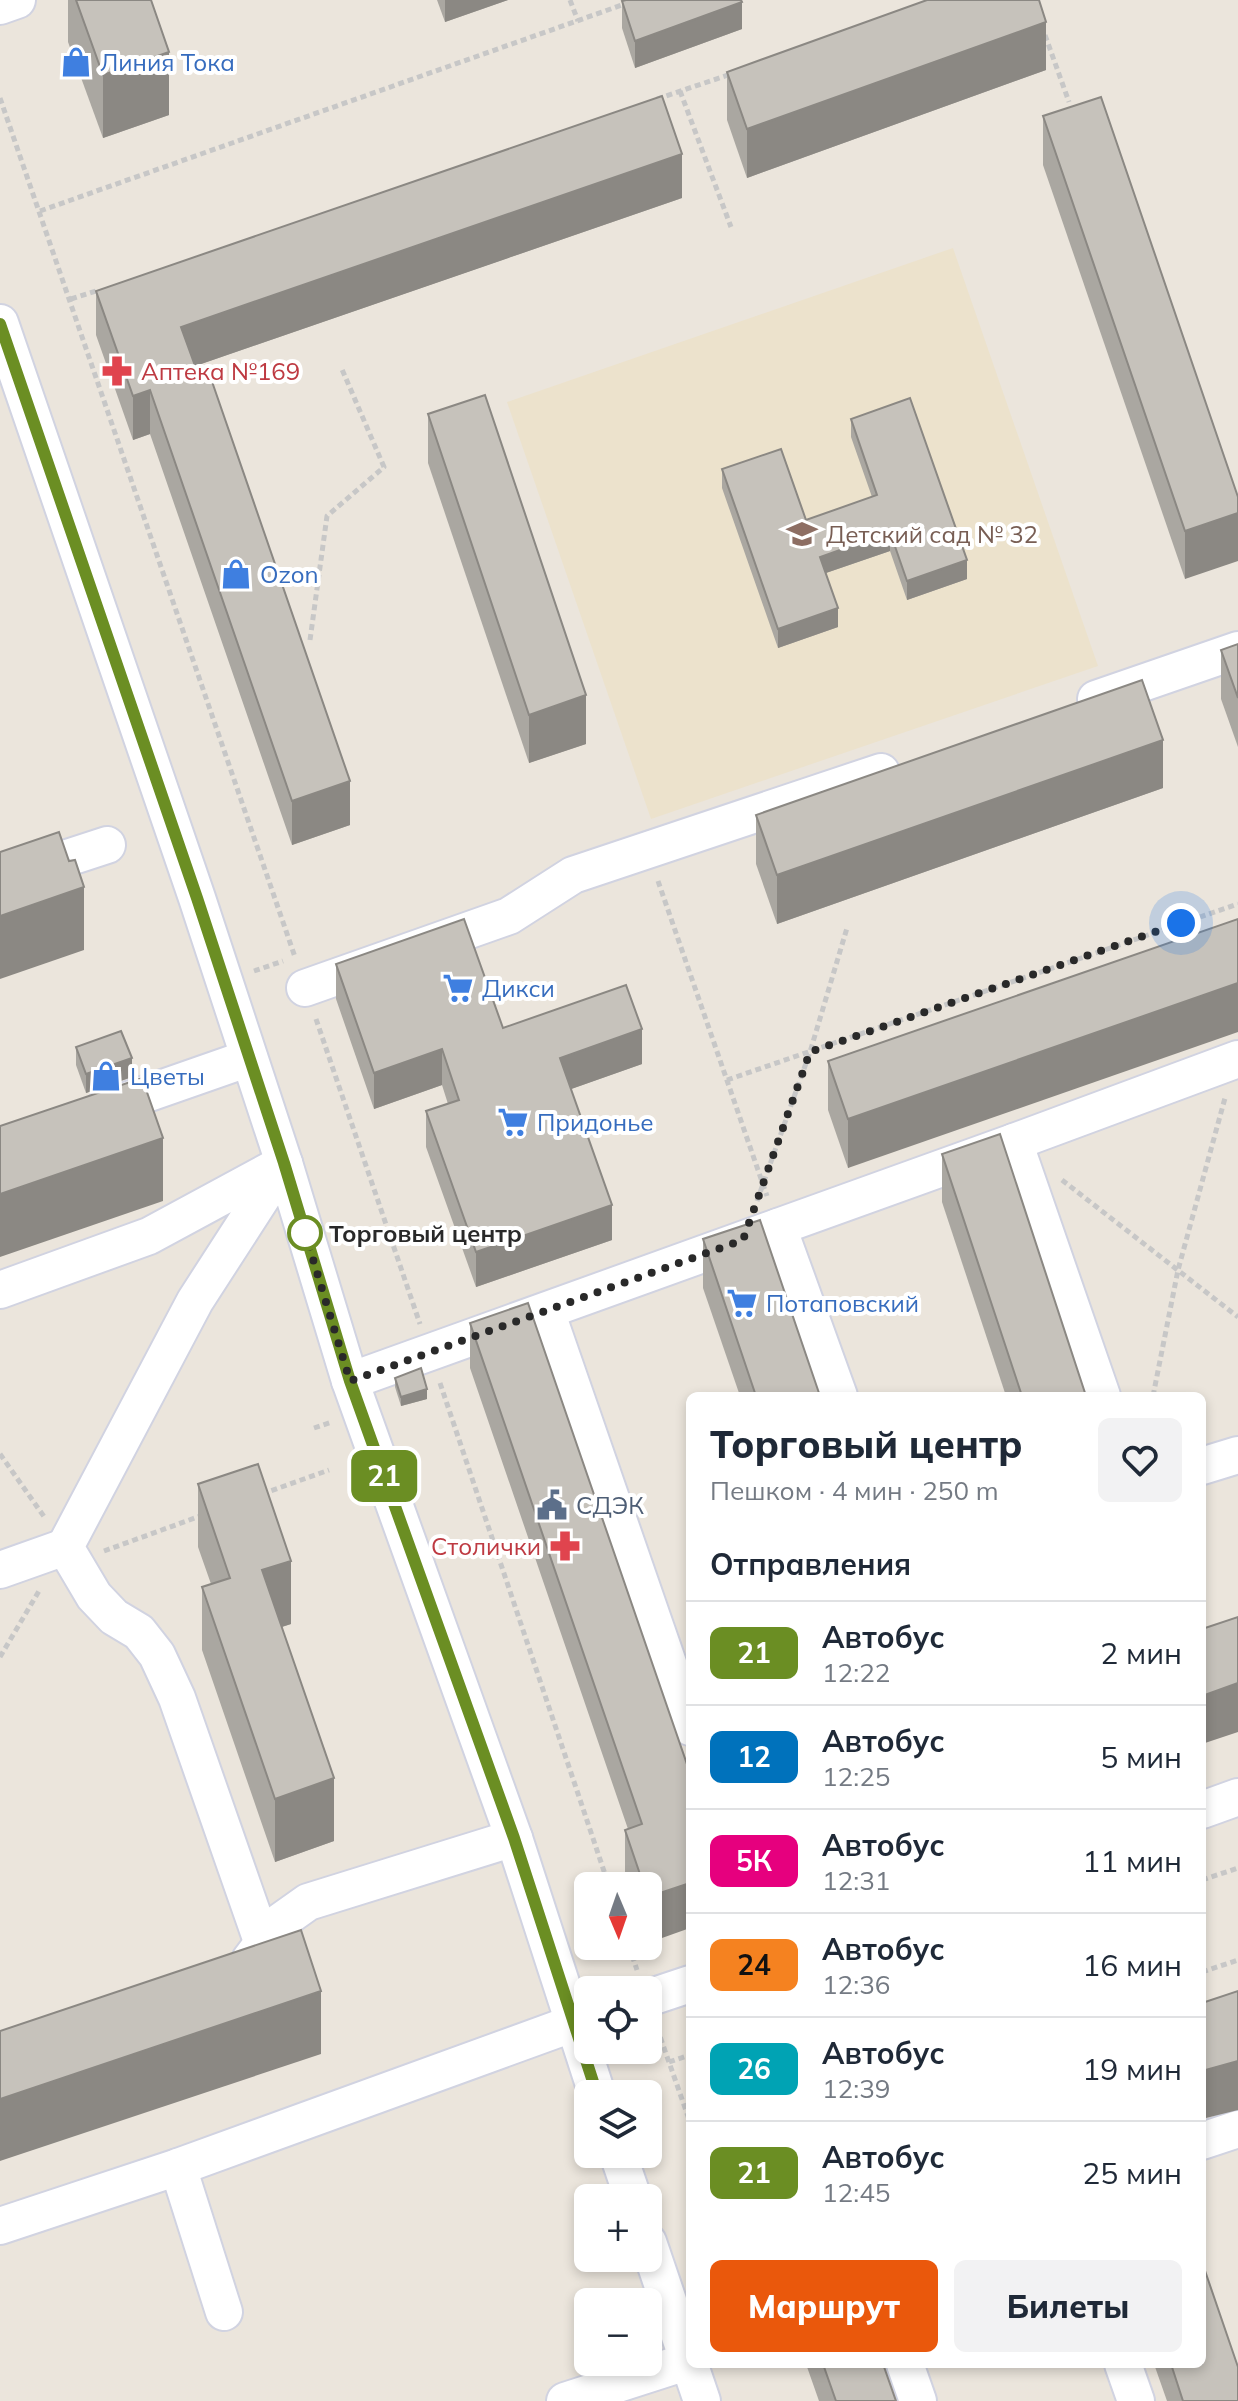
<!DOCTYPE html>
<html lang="ru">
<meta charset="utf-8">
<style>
:root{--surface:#fff;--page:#f2f2f3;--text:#1f2937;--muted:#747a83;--line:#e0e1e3;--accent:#ea580c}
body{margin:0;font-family:Mulish,sans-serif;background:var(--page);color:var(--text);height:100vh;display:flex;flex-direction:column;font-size:30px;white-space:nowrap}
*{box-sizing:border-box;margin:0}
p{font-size:26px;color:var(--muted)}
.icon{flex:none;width:44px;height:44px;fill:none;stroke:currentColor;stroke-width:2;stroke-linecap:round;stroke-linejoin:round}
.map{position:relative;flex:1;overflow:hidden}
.panel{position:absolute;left:686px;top:1392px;width:520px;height:976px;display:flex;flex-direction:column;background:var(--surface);border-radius:12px;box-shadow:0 4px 12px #0003}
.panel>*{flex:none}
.badge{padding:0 16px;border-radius:12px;font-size:28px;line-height:52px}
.needle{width:52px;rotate:178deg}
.tools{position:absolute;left:574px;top:1872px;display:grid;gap:16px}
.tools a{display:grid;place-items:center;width:88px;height:88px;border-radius:12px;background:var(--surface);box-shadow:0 4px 12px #0003;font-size:40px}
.you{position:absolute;width:40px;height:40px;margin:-20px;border:6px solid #fff;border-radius:50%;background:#1a73e8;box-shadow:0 0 0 12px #1a73e833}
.map>.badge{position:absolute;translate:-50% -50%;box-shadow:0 0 0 4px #fff}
h2{padding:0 24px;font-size:30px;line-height:72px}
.round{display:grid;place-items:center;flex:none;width:84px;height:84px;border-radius:12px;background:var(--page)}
.summary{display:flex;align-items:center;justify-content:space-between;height:136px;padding:0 24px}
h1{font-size:38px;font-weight:800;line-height:60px}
.button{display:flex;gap:16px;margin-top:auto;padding:16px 24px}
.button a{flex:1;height:92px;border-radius:12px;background:var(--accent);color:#fff;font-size:32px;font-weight:800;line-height:92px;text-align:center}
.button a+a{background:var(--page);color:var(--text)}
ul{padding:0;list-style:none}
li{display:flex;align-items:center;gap:24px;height:104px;padding:0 24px;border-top:2px solid var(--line)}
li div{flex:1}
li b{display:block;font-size:30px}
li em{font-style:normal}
li .badge{min-width:88px;font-weight:700;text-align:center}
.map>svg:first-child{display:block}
.education{fill:#ece2cc}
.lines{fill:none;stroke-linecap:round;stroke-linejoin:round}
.minor-casing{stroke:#d1d3e1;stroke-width:40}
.path{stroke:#c7c7c7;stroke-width:5;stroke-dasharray:6 4;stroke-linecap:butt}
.minor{stroke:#fff;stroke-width:36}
.wall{fill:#aaa7a1}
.shaded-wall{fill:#8b8883}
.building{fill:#c6c2bb;stroke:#8b8883;stroke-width:2}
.line-casing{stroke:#fff;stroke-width:18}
.line{stroke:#6b8e23;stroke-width:12}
.walk{stroke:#292929;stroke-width:8;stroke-dasharray:0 14.4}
.stop-dot{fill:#fff;stroke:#6b8e23;stroke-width:4}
.labels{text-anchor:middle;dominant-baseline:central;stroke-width:8;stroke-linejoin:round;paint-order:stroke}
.shop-label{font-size:24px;fill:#366cbe;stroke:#fff;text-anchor:start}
.health-label{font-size:24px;fill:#be3a42;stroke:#fff;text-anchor:start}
.education-label{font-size:24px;fill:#785e54;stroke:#fff;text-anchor:start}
.stop-label{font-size:24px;font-weight:bold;fill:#292929;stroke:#fff;text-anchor:start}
.service-label{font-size:24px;fill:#4e5e75;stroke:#fff;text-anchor:start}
</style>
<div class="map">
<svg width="1238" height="2401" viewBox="0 0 1238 2401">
<rect width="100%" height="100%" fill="#ebe5dc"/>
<path class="education" d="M953,248l145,418 -447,153 -144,-417z"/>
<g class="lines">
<g class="minor-casing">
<g id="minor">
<path d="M0,6l17,-6"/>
<path d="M0,323l197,575 87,265 66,218 164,457 83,256"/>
<path d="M1096,699l142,-49"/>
<path d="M0,880l107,-35"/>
<path d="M305,988l204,-72 64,-41 308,-103"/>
<path d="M103,1109l146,-51"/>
<path d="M1014,1142l224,-83"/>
<path d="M778,1227l61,169"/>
<path d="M0,1290l149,-54 135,-73 -89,138 -130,246 29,49 20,21 25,15 18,23 20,43 86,246"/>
<path d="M546,1311l144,416"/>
<path d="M350,1381l664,-239 88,254"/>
<path d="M1202,1466l36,-11"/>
<path d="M0,1570l65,-23"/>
<path d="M1202,1810l36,-13"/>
<path d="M250,1960l27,-36 31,-22 206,-64"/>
<path d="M648,1998l42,-14"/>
<path d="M1202,2141l36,-12"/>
<path d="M618,2154l15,44"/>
<path d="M178,2167l46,145"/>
<path d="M0,2226l178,-59 410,-149"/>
<path d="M648,2242l54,159"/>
<path d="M905,2364l13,37"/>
<path d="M1123,2364l13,37"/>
<path d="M565,2401l124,-40"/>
</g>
</g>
<g class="path">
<path d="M570,0l8,21"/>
<path d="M1045,35l24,67"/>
<path d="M680,91l51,136"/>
<path d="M0,98l295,859"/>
<path d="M657,99l74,-25"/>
<path d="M40,211l596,-211"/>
<path d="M71,299l28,-9"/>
<path d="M310,640l17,-124 57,-49 -43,-100"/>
<path d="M658,881l109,315"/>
<path d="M254,971l29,-10"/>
<path d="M316,1019l104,305"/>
<path d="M727,1080l511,-176"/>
<path d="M1062,1180l176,137"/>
<path d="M757,1201l53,-149 37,-124"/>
<path d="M440,1383l169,503"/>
<path d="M1153,1396l25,-126 47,-172"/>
<path d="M314,1428l18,-6"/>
<path d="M0,1454l45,64"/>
<path d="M262,1494l67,-24"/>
<path d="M104,1551l99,-36"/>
<path d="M0,1657l39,-66"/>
<path d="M1202,1880l36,-12"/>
<path d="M629,1946l8,24"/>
<path d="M1202,1972l36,-12"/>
<path d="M657,2028l33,94"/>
<path d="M669,2062l21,-7"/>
</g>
<use href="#minor" class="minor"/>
</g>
<g class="wall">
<path d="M68,0h83l18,115 -66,23 -35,-96z"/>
<path d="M437,0h71l-63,22z"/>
<path d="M622,1l120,28 -107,39 -13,-40z"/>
<path d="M1046,70l-299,108 -20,-58v-48z"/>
<path d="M1043,116l195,381 -53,82 -142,-414z"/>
<path d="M682,198l-487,168 155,459 -58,20 -142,-411 -17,6 -37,-105v-44z"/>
<path d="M428,414l158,330 -57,19 -101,-300z"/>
<path d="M851,419l116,160 -60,21 -17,-49 -64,22 12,54 -60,21 -56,-160v-19l84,51 66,-23 -21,-60z"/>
<path d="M1238,644v103l-17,-48v-49z"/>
<path d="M1163,788l-386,136 -21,-60v-49z"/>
<path d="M1238,919l-390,249 -20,-58v-49z"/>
<path d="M336,964l167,64 139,36 -71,25 41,151 -136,47 -50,-140v-36l22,-7 -6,-19 -68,24 -38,-110z"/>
<path d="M76,1047l56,30 -46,16 -10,-28z"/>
<path d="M942,1154l144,242h-80l-64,-194z"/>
<path d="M703,1239l117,157h-80l-37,-108z"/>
<path d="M470,1323l220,450 -42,170v-57h-19l-4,-11v-45l3,-1 -158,-461z"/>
<path d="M395,1378l32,21 -26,7 -6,-19z"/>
<path d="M198,1484l93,140 -9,3 52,214 -59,21 -73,-212v-63l9,-3 -13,-37z"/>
<path d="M806,2364h77l13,37h-77z"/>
<path d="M1154,2364h48l36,37h-71z"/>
</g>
<g class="shaded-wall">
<path d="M445,0h63l-63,22z"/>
<path d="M742,2v27l-107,39v-27z"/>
<path d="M1046,22v48l-299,108v-49z"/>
<path d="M169,52v63l-66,23v-63z"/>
<path d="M682,154v44l-501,173v-44z"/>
<path d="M150,390v44l-17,6v-44z"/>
<path d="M1238,513v48l-53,18v-48z"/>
<path d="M890,532v19l-70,24v-18z"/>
<path d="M967,560v19l-60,21v-19z"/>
<path d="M838,608v19l-60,21v-19z"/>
<path d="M586,695v49l-57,19v-48z"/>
<path d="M1163,740v48l-386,136v-49z"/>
<path d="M350,781v44l-58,20v-44z"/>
<path d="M84,887v63l-84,29v-63z"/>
<path d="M1238,983v49l-390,136v-49z"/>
<path d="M642,1029v35l-82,29v-35z"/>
<path d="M442,1049v36l-68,24v-36z"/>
<path d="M132,1058v19l-46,16v-19z"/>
<path d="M163,1138v63l-163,56v-63z"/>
<path d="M612,1205v35l-136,47v-35z"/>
<path d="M427,1389v10l-26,7v-9z"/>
<path d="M291,1561v63l-29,9v-63z"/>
<path d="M1238,1683v49l-36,12v-48z"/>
<path d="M334,1778v63l-59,21v-63z"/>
<path d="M690,1883v45l-42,15v-46z"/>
<path d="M321,1991v63l-321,107v-62z"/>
<path d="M1238,2061v49l-36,9v-48z"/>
</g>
<g class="building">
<path d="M76,0h75l18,52 -66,23z"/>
<path d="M626,0h115l1,2 -107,39 -13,-40z"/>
<path d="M927,0h112l7,22 -299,107 -20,-57z"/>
<path d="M662,96l20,58 -501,173 17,47 10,-4 142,411 -58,20 -142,-411 -17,6 -37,-105z"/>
<path d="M1101,97l137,400v16l-53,18 -142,-415z"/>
<path d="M485,395l101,300 -57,20 -101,-301z"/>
<path d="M910,398l57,162 -60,21 -17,-49 -70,25 18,51 -60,21 -56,-160 59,-20 25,71 71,-25 -26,-76z"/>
<path d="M1238,644v54l-17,-48z"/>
<path d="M1142,680l21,60 -386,135 -21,-60z"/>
<path d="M59,832l10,29 6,-1 9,27 -84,29v-64z"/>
<path d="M464,919l39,109 123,-43 16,44 -82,29 52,147 -136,47 -50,-141 33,-11 -17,-51 -68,24 -38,-109z"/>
<path d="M1238,919v64l-390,136 -20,-58z"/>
<path d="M121,1031l11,27 -46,16 -10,-27z"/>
<path d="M142,1078l21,60 -163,56v-68z"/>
<path d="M1000,1134l86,262h-64l-80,-242z"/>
<path d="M760,1220l60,176h-64l-53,-157z"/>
<path d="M528,1303l162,470v110l-42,14v-11h-4l-19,-56 17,-6 -172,-501z"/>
<path d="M421,1368l6,21 -26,8 -6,-19z"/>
<path d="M258,1464l33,97 -29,9 72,208 -59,21 -73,-212 28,-9 -32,-94z"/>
<path d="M1238,1617v66l-36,13v-67z"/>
<path d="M301,1930l20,61 -321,108v-68z"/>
<path d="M1238,1991v70l-36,10v-68z"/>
<path d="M1202,2262l36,105v34h-55l-12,-37h31z"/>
<path d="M823,2364h60l13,37h-60z"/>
</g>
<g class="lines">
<g class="line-casing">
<path id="line" d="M0,324l197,574 87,265 66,218 164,457 83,256"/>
</g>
<use href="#line" class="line"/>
<path class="walk" d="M305,1233l45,148 393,-141 67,-188 371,-129"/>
</g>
<defs>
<g id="shop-bare" transform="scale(2.4)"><path d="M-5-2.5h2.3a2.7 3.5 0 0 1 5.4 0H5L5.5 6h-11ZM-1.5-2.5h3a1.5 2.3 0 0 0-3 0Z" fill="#3f7fe0" stroke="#fff" stroke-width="2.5" paint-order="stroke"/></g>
<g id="pharmacy-bare" transform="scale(2.4)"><path d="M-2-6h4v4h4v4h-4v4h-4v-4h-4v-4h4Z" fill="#e0444e" stroke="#fff" stroke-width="2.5" paint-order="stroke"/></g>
<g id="school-bare" transform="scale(2.4)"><path d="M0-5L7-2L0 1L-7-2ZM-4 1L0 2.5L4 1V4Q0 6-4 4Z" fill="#8d6e63" stroke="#fff" stroke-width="2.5" paint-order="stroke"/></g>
<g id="supermarket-bare" transform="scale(2.4)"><path d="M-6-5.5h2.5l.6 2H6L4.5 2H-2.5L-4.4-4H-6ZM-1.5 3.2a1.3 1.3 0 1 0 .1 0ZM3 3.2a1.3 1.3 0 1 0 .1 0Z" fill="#3f7fe0" stroke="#fff" stroke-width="2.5" paint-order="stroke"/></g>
<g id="civic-bare" transform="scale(2.4)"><path d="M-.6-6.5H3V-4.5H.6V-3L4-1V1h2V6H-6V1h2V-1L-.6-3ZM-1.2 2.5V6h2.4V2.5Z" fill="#5c6f8a" stroke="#fff" stroke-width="2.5" paint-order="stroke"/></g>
</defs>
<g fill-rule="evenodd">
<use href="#shop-bare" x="76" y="62"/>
<use href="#pharmacy-bare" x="117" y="371"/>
<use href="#school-bare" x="802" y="534"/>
<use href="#shop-bare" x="236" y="574"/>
<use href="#supermarket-bare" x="458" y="988"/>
<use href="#shop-bare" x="106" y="1076"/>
<use href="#supermarket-bare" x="513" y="1122"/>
<use href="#supermarket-bare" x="742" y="1303"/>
<use href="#civic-bare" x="552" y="1505"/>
<use href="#pharmacy-bare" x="565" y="1546"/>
</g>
<circle class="stop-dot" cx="305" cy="1233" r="16"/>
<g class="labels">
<g class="shop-label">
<text x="100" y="62">Линия Тока</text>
<text x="260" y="574">Ozon</text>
<text x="482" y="988">Дикси</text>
<text x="130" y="1076">Цветы</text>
<text x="537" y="1122">Придонье</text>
<text x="766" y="1303">Потаповский</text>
</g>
<g class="health-label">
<text x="141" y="371">Аптека №169</text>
<text x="541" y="1546" text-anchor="end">Столички</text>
</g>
<g class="education-label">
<text x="826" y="534">Детский сад № 32</text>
</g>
<g class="stop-label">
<text x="329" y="1233">Торговый центр</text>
</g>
<g class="service-label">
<text x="576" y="1505">СДЭК</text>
</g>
</g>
</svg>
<div class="tools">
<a><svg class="needle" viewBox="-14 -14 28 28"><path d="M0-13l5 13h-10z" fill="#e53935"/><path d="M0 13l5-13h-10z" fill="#747a83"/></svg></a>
<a><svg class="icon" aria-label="locate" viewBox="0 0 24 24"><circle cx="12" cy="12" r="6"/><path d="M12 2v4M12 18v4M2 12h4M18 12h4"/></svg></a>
<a><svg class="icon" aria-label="layers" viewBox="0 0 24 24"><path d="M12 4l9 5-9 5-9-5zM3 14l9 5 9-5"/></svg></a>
<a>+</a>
<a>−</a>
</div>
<div class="you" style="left:1181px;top:923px"></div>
<b class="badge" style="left:384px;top:1476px;background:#6b8e23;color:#fff">21</b>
<section class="panel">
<div class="summary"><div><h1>Торговый центр</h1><p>Пешком · 4 мин · 250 m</p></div><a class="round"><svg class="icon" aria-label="heart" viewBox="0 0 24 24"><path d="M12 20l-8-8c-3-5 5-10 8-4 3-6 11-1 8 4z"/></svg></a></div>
<h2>Отправления</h2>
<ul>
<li><span class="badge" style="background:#6b8e23;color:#fff">21</span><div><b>Автобус</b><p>12:22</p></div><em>2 мин</em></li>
<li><span class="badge" style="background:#0072bc;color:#fff">12</span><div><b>Автобус</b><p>12:25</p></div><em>5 мин</em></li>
<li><span class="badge" style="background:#e6007e;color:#fff">5К</span><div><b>Автобус</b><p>12:31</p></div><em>11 мин</em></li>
<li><span class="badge" style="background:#f58220;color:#111">24</span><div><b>Автобус</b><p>12:36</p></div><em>16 мин</em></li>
<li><span class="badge" style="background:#00a3b4;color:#fff">26</span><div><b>Автобус</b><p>12:39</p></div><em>19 мин</em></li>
<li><span class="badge" style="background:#6b8e23;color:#fff">21</span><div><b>Автобус</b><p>12:45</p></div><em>25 мин</em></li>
</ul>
<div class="button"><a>Маршрут</a><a>Билеты</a></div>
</section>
</div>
